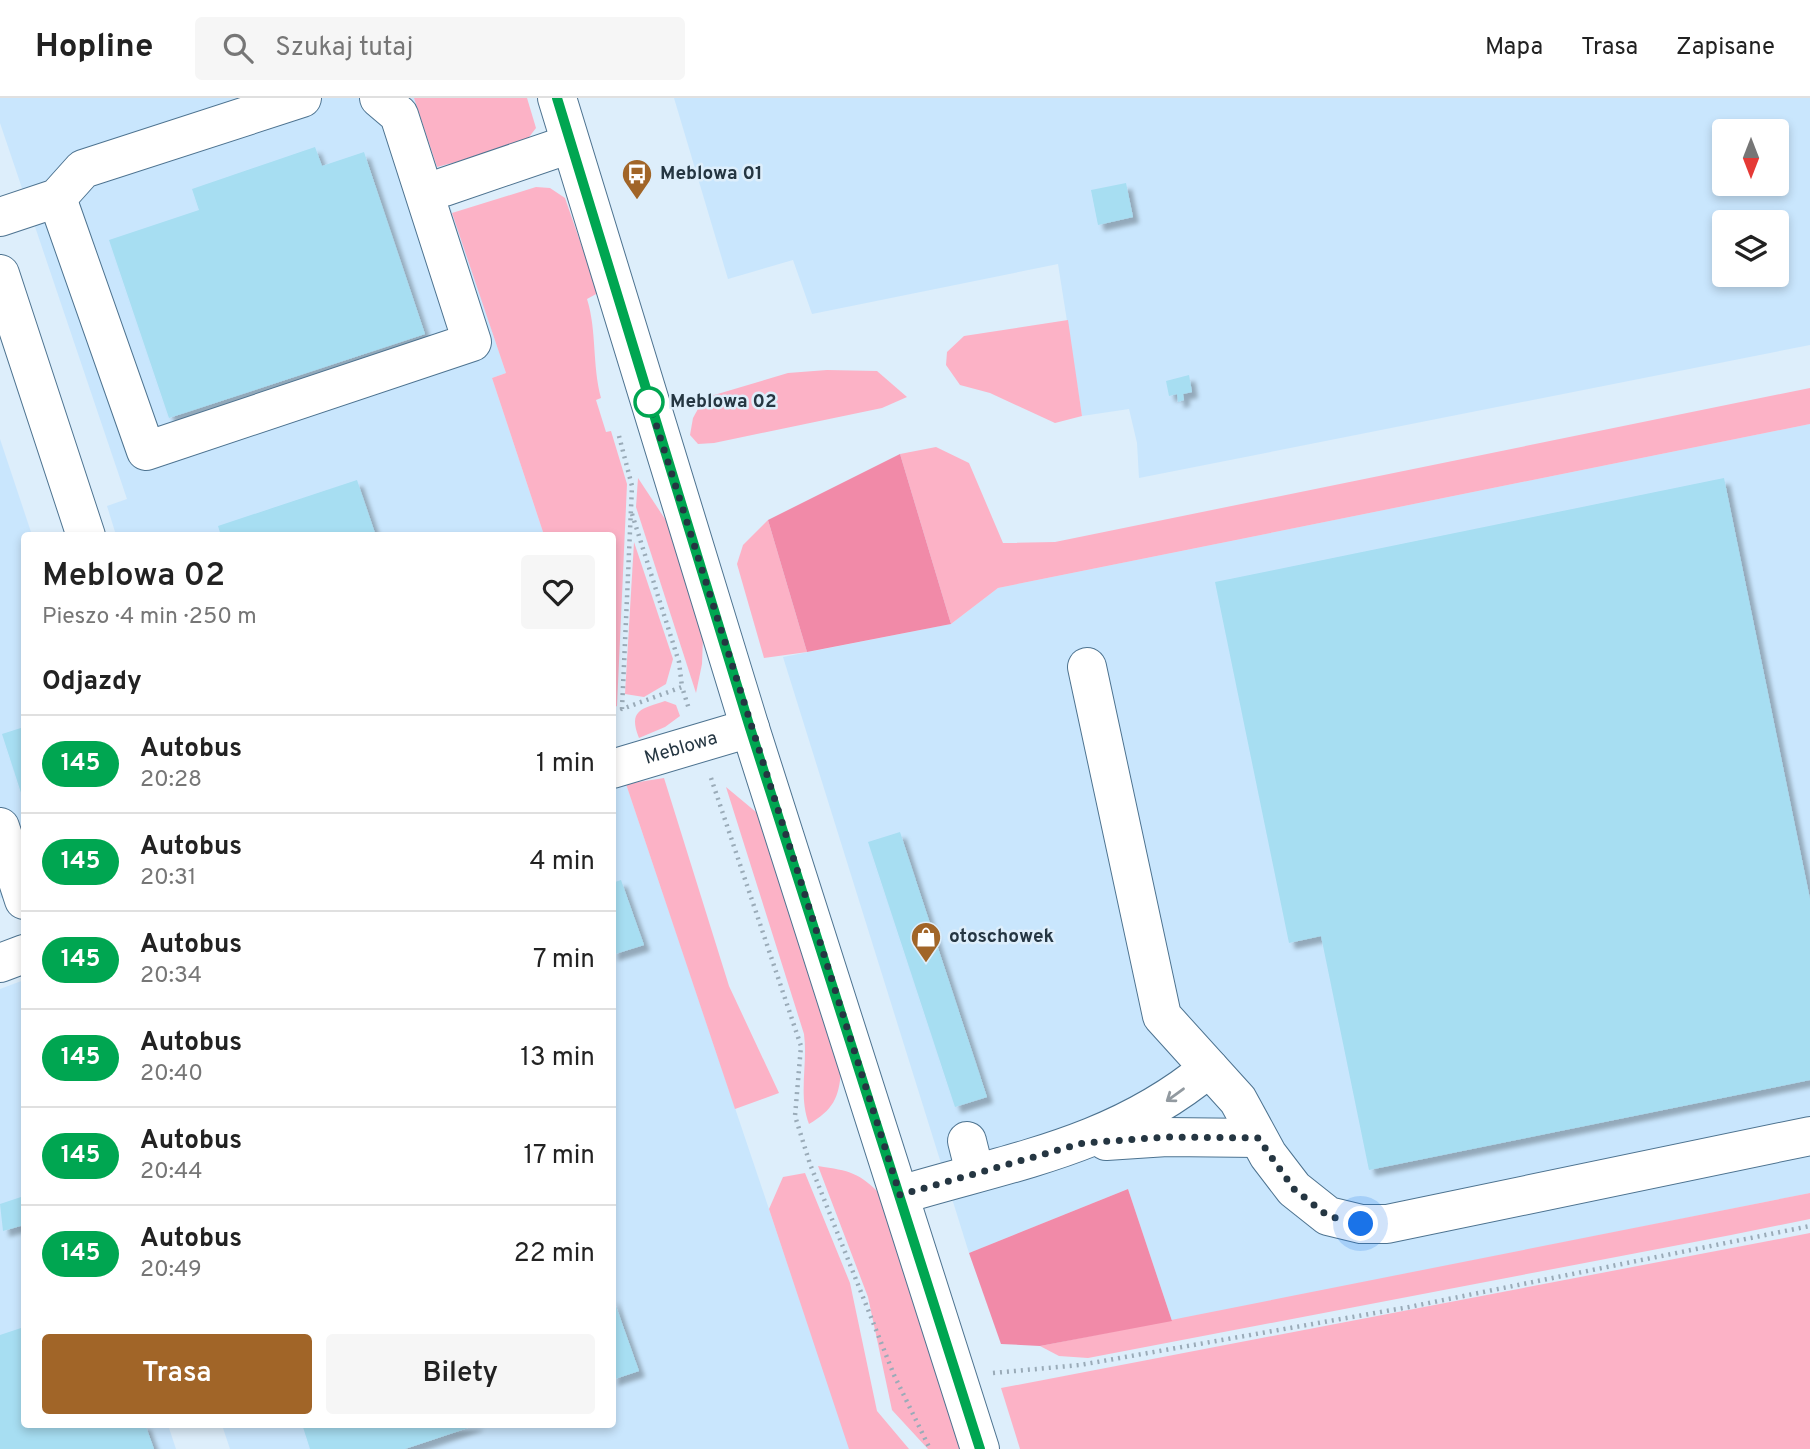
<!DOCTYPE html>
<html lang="pl">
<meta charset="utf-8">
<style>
:root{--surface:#fff;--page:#f6f6f6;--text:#222;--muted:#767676;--line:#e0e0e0;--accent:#a16528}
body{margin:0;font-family:Overpass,sans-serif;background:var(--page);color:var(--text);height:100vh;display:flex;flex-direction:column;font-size:26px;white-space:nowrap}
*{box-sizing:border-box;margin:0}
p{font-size:23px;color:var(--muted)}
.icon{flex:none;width:38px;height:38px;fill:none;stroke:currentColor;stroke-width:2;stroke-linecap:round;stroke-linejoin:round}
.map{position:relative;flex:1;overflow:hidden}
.drawer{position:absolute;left:21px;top:434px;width:595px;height:896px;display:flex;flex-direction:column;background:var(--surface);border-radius:7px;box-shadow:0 4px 10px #0003}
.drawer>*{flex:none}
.badge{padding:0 14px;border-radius:23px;font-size:24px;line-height:46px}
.needle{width:46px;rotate:180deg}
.tools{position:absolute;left:1712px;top:21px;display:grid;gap:14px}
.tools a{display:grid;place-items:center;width:77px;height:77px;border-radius:7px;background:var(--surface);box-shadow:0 4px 10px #0003;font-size:35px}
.you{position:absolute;width:35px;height:35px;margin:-18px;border:5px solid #fff;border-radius:50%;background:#1a73e8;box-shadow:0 0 0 10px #1a73e833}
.map>.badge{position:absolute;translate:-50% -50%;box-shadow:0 0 0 4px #fff}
h2{padding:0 21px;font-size:26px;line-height:63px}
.round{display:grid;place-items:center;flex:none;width:74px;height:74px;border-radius:7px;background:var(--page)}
.overview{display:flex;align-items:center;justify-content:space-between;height:119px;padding:0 21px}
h1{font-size:33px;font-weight:600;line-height:52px}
.primary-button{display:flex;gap:14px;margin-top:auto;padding:14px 21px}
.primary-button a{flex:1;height:80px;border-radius:7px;background:var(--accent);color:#fff;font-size:28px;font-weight:600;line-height:80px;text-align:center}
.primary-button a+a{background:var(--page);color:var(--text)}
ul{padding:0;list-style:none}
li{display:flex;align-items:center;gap:21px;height:98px;padding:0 21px;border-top:2px solid var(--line)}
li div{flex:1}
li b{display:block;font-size:26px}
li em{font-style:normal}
li .badge{min-width:77px;font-weight:700;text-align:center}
header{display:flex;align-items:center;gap:42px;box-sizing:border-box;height:98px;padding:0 35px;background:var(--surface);border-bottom:2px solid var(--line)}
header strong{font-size:33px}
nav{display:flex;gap:38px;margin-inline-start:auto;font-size:24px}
.search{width:490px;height:63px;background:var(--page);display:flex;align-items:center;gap:18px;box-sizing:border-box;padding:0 24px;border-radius:7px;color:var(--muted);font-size:26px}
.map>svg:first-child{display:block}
.built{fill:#c9e6fd;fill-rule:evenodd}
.green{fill:#fcb2c6}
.forest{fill:#f18aa8}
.building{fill:#a7def2;filter:url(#shadow)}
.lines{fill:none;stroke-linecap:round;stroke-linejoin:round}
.minor-casing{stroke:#4d7390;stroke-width:40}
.path{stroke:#9aabb8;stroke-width:4.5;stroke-dasharray:2 5;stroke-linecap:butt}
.minor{stroke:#fff;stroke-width:38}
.oneway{stroke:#929aa0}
.line-casing{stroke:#fff;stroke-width:16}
.line{stroke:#00a651;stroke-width:10}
.walk{stroke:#253642;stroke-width:7;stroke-dasharray:0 12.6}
.stop-dot{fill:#fff;stroke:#00a651;stroke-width:3.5}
.labels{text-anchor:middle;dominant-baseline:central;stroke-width:5;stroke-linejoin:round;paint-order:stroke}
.poi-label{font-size:19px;font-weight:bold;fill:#253642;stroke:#ddeefb;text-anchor:start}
.stop-label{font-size:19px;font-weight:bold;fill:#253642;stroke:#ddeefb;text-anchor:start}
.street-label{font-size:19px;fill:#253642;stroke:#ddeefb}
</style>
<header>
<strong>Hopline</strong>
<div class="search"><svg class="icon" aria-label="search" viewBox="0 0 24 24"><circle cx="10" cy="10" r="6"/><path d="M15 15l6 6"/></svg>Szukaj tutaj</div>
<nav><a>Mapa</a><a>Trasa</a><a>Zapisane</a></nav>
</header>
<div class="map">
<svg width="1810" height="1351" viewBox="0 0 1810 1351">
<defs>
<filter id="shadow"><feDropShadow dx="6" dy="6" stdDeviation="2" flood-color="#0004"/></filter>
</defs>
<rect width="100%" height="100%" fill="#ddeefb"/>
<g class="built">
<path d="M0,0h414l92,275 -14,5 52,157h-428l-9,-29 20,-7 -127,-376z"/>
<path d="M674,0h1136v247l-671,133 -2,-35 -8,-34 -47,7 -24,-152 -246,50 -19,-54 -65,19zM1724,33h52v53h-52zM1724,124h52v53h-52z"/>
<path d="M1810,326v769l-638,128 -44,-132 -159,64 -186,-596 168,-33 47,-36z"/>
<path d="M0,341l32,96 -8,1v354l-24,8z"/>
<path d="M626,686l186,553 52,112h-634l-8,-24 390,-1v-635z"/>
<path d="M24,882v444l144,1 8,24h-176v-460z"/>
</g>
<g class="green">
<path d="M414,0h113l9,30 -10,13 -9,5 -80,21z"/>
<path d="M536,89l14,1 15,10 33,95 -11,6c10,32 5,66 14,99l-5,2 10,32 5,-1 16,53 -10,222 -4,2 -1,-172 -68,-1 -52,-157 14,-5 -54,-160z"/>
<path d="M1068,222l14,96 -27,7 -65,-30 -30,-8 -14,-20 1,-13 17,-16z"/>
<path d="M827,272l50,1 30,26 -25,11 -168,35 -16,1 -8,-9 3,-17 11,-20 84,-25z"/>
<path d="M1810,290v36l-812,164 -47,36 -51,-170 36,-7 33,16 34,80 52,-1z"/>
<path d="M638,380l29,44 36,115 -1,27 -6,29 -60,-186z"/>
<path d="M768,422l39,132 -43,6 -27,-94 6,-19z"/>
<path d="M634,444l39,117 -7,25 -22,13 -19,-3z"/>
<path d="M665,603l11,4 4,11 -15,11 -26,11c-11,-28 2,-29 26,-37z"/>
<path d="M664,680l65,208 50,107 -44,16 -109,-325z"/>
<path d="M726,689l36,30 79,254c-2,27 -8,39 -32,53 -11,-29 -1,-60 -5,-90z"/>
<path d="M818,1068c32,5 41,6 64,30l79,253h-33l-36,-39 -24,-113z"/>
<path d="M805,1075l45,110 27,128 32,38h-60l-80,-240 14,-32z"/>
<path d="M1810,1095v26l-79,16 -643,123 -29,-2 -19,-10z"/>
<path d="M1810,1135v216h-790l-19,-61z"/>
</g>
<g class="forest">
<path d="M900,356l51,170 -144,28 -39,-132z"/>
<path d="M1128,1091l44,132 -132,25 -39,-2 -32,-91z"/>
</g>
<g class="building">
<path d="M315,49l7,19 42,-14 61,182 -256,84 -60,-178 90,-30 -7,-21z"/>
<path d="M1126,85l7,34 -35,8 -7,-35z"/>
<path d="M1189,277l3,17 -9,2 1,6 -6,2 -1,-8 -8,2 -3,-15z"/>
<path d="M1724,380l86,421v181l-441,90 -48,-234 -32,7 -74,-361z"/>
<path d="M357,382l19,56h-155l-3,-10z"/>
<path d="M24,629v75l-22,-68z"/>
<path d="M900,734l87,265 -32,10 -87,-265z"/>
<path d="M621,782l23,65 -32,10v-72z"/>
<path d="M24,1098v29l-21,6 -3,-27z"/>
<path d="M612,1197l27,76 -27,9z"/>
<path d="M24,1229v97h121l9,25h-154v-114z"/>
<path d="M302,1326h175v1l-72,24h-95z"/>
</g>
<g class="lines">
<g class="minor-casing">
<g id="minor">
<path d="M557,0l193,630 230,721"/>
<path d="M444,89l126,-43"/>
<path d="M57,100l89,253 326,-109 -73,-227 -20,-17"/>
<path d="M0,119l57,-19 26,-29 219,-71"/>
<path d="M0,176l86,262"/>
<path d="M1087,569l75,349 76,84 30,55 26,34 34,27 33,8h26l423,-88"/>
<path id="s1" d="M612,671l138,-41"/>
<path d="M0,729l24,73"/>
<path d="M0,865l24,-9"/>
<path d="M967,1043l8,32"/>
<path d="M1106,1043l61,-4 91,1"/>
<path d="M900,1097c113,-34 215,-49 309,-127"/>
</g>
</g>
<g class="path">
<path d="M619,338l13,50 -10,223 60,-22 7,22"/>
<path d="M632,416l47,148 3,25"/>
<path d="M711,680l90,268 -6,70 15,48 84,211 36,74"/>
<path d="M993,1275l87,-8 329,-58 401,-81"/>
</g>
<use href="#minor" class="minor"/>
</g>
<defs><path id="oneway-shaft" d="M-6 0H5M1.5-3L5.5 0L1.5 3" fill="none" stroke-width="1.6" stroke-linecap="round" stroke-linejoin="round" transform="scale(1.75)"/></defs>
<use class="oneway" href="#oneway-shaft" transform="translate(1175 997) rotate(144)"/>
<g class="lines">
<g class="line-casing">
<path id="line" d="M557,0l193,630 230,721"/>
</g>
<use href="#line" class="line"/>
<path class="walk" d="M649,304l251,793 183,-52 84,-6 91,1 36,51 34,27 33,8"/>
</g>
<defs>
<g id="bus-pin" transform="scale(1.575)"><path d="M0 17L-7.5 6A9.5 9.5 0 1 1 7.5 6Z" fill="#a16528" stroke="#ddeefb"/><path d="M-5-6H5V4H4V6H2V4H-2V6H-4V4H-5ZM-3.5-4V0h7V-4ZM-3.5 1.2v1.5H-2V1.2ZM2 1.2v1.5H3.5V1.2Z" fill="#fff"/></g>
<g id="shop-pin" transform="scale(1.575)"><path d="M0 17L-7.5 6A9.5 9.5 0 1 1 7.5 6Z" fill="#a16528" stroke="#ddeefb"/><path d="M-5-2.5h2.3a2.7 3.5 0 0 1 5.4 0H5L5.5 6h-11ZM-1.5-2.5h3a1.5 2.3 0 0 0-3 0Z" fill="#fff"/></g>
</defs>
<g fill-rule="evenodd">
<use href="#bus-pin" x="637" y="76"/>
<use href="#shop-pin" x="926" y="839"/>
</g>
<circle class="stop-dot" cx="649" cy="304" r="14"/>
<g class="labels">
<g class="poi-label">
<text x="660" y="76">Meblowa 01</text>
<text x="949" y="839">otoschowek</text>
</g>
<g class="stop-label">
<text x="670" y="304">Meblowa 02</text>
</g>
<g class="street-label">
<text stroke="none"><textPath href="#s1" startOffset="72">Meblowa</textPath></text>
</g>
</g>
</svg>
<div class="tools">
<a><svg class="needle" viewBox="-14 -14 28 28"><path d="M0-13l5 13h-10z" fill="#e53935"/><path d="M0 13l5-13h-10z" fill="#767676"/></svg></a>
<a><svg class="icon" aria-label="layers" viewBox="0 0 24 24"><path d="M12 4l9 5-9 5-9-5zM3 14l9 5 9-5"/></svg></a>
</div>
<div class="you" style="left:1361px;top:1126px"></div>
<section class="drawer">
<div class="overview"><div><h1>Meblowa 02</h1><p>Pieszo · 4 min · 250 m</p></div><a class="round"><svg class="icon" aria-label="heart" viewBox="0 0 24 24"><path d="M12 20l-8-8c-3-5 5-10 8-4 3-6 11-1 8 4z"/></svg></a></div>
<h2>Odjazdy</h2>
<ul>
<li><span class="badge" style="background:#00a651;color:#fff">145</span><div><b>Autobus</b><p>20:28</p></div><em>1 min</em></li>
<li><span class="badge" style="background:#00a651;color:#fff">145</span><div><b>Autobus</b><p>20:31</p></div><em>4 min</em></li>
<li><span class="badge" style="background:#00a651;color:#fff">145</span><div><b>Autobus</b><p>20:34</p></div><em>7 min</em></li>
<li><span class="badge" style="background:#00a651;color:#fff">145</span><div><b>Autobus</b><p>20:40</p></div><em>13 min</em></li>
<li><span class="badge" style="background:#00a651;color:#fff">145</span><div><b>Autobus</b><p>20:44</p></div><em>17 min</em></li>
<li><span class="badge" style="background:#00a651;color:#fff">145</span><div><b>Autobus</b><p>20:49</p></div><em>22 min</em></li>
</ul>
<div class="primary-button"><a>Trasa</a><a>Bilety</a></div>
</section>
</div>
